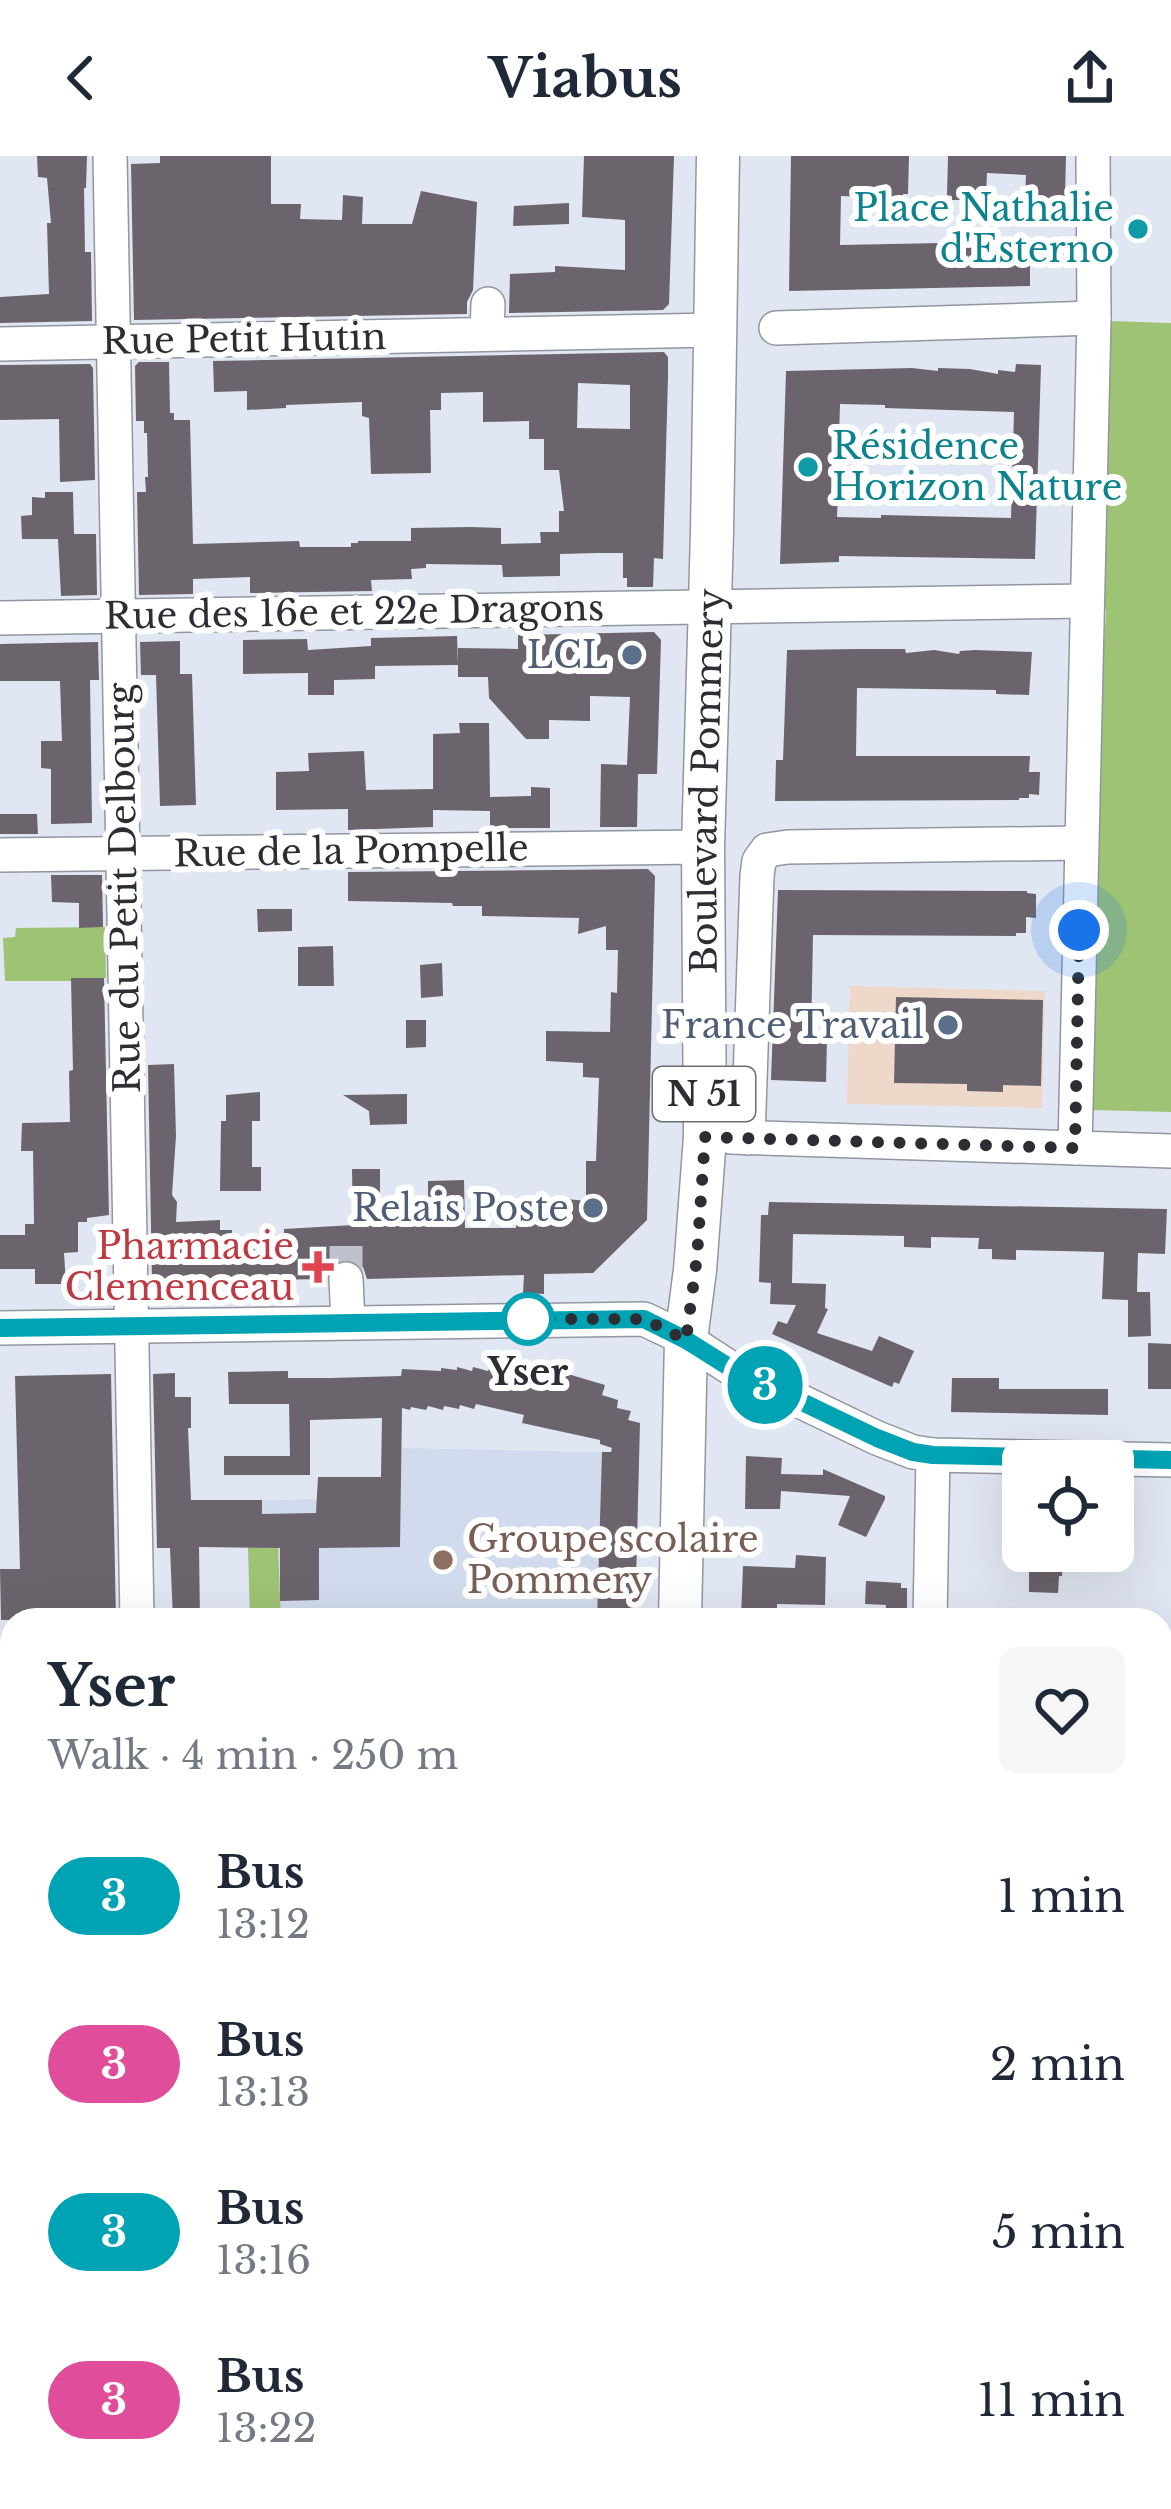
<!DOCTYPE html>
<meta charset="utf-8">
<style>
:root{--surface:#fff;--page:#f6f6f7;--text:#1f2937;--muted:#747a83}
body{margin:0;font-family:"Libre Baskerville",serif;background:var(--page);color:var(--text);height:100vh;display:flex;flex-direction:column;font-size:45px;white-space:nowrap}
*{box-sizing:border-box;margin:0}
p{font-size:39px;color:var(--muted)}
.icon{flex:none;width:66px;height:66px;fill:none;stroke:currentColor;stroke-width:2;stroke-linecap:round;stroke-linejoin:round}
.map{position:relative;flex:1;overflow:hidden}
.panel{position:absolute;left:0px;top:1452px;width:1173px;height:903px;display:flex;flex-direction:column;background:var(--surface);border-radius:36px 36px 0 0;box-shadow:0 12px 48px #0002}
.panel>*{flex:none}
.badge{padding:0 24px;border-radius:39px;font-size:42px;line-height:78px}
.controls{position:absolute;left:1002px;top:1284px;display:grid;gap:24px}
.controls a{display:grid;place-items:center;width:132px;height:132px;border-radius:18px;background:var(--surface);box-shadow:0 12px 48px #0002;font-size:60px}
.you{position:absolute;width:60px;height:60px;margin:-30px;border:9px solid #fff;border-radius:50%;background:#1a73e8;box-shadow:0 0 0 18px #1a73e833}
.map>.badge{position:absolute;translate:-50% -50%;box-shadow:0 0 0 6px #fff}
.round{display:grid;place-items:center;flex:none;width:126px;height:126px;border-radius:18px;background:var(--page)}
.head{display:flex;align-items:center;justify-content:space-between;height:204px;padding:0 48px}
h1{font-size:57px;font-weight:700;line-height:90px}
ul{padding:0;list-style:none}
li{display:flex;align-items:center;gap:36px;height:168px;padding:0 48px}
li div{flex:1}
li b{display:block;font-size:45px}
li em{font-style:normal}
li .badge{min-width:132px;font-weight:700;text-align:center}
header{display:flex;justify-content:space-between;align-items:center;height:156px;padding:0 48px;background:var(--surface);font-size:54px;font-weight:700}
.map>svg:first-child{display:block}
.commercial{fill:#edd8ca}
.built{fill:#d2dbed}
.green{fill:#9fc374}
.building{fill:#6c646c;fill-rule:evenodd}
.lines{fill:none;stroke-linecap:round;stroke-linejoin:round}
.minor-tunnel{stroke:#bdc2cc;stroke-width:33;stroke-dasharray:33 16;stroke-linecap:butt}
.minor-casing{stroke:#9196a1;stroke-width:36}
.major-casing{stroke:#9196a1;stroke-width:45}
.minor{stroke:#fff;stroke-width:33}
.major{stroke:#fff;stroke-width:42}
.line-casing{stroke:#fff;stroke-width:27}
.line{stroke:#00a3b4;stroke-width:18}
.walk{stroke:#2c2e33;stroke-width:12;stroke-dasharray:0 21.6}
.culture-dot{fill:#0f9aa8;stroke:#fff;stroke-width:4.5}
.service-dot{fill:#5c6f8a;stroke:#fff;stroke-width:4.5}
.health-dot{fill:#e0444e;stroke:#fff;stroke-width:4.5}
.stop-dot{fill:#fff;stroke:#00a3b4;stroke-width:6}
.education-dot{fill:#8d6e63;stroke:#fff;stroke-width:4.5}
.labels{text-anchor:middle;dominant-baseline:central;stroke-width:12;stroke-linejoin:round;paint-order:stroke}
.shield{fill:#fff;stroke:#6b6d70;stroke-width:3}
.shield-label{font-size:33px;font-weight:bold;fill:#2c2e33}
.culture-label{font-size:36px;fill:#0d838f;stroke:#fff;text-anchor:end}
.street-label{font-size:36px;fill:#2c2e33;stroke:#fff}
.service-label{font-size:36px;fill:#4e5e75;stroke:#fff;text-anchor:end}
.health-label{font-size:36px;fill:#be3a42;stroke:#fff;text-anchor:end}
.stop-label{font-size:36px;font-weight:bold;fill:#2c2e33;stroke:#fff}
.education-label{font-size:36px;fill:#785e54;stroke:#fff;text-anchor:start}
</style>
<header><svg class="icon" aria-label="back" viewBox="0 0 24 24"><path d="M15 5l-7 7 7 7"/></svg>Viabus<svg class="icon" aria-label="share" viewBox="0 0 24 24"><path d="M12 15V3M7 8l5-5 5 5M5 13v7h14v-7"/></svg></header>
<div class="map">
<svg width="1171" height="2353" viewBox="0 0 1171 2353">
<rect width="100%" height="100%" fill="#e1e7f2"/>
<path class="commercial" d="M850,830l195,5 -3,117 -195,-4z"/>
<path class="built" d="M401,1292l238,5 -4,167h-385l-3,-120 153,-2z"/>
<g class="green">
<path d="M1110,165l61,2v789l-79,-2 -1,-267 15,-231 -2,-10z"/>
<path d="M105,771l1,51h-34l-1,3h-66l-2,-43 12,-1 1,-9z"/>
<path d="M248,1391l30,1 3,72h-31z"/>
</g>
<g class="building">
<path d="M37,0h50l-1,32h-2l1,64h6l1,69 -92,2v-26l49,-3 -2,-71h4l-4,-45 -9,-1z"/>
<path d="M160,0h111v48h30l-1,15 42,1 1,-25 20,2 -1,27h50l9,-33 56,11 -4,88 -6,12v12l-333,6 -3,-156 29,-1z"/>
<path d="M584,0h90l-5,148 -6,6 -154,3 1,-39 45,-2v-6l70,4v-50l-43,-3z"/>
<path d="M791,0h118l-1,38h-5v4l-62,-2 -1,49 204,-4v23l-14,1v21l-241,5z"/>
<path d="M948,0h118l-1,42h-5v4l-30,-1v-4h-5l1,-22 -39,-2 -1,23h-5v4h-29v-4l-5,-1z"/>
<path d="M569,47v21l-56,2 1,-20z"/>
<path d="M664,196l4,5v20l-5,182 -9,-1 -1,29h-26v-9h-4v-25h-25l-38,1v22l-57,1 -1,-12 -76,-1v4l-15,1 1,10 -41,1 1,11 -122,2v-16l-57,2v15l-54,1 -2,-103h9l-1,-15h3l-1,-44h-3v-12h-8l-1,-55 4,-4h30l1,51h4v7h16l3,124 106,-3 1,6h51v-4h7v-2h53v-13l60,-1 30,1v16l40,-1 -1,-11h19v-21h5l-5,-41h-15v-31h-15v-18l-46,1v-30l-42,1v17h-11l1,63 -60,1 -2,-56 -7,-2v-14l-76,3v3l-39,2v-19l-33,1 -1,-31zM578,227l52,2v44l-53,-1z"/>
<path d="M90,208l3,4 2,112 -35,2 -1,-63 -59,1v-55z"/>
<path d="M1016,208l25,1 -6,194 -196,-3v6l-59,2 6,-193 126,-3 26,3v-3l32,1 28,5v-4l17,2zM840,248l45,1v3l129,4 -3,106 -130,-3v3l-44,-1 1,-22h-7l2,-56h6z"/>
<path d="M45,336h28l1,42h22l1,61 -36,1 -3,-57h-36l-1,-23 11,-1v-18l13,1z"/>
<path d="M654,476l7,8 -4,134h-19l-1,53h-37l1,-63 26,1 3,-68 -40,-1v25l-41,-1v19h-23l-37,-41 -1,-21h-30v-29l60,1v-14z"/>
<path d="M457,480l1,29 -83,1v13l-41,1v15h-26v-22l-65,1v-34l64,-1 1,11 63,-4v-8z"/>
<path d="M180,485v33h12l4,131 -36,1 -4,-131h-15l-1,-33z"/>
<path d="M98,486l1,38h-9l2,143 -41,1v-55l-10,-1v-27h21l-2,-60h-60v-37z"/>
<path d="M859,493h46l1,4 28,-3 25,4 1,-3 15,-1 57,2 -3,43 -33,-1v-4l-139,-2 -1,68h174l-1,16h11l-1,23 -10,-1v4h-10v2l-244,1 1,-41h7l4,-110z"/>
<path d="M459,567h30l1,74 41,-1v-9l19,1v40h-60v-17l-57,-1v17l-85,3v-21l-72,1v-38l33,-1 -1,-18 56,-2 2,39 67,-1v-55l27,-1z"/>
<path d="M0,658h37l1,20h-38z"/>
<path d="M648,713l7,7 -8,344 -54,53 -49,1v20l-21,-1 1,-18 -157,4 -4,-12 -8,-7 -9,-2 -12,4 -7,8 -2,9 -173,3 -4,-217 26,-1 2,72 -4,59 5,7 -1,20 44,-2v10h12v13l52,-1v-13l69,-4 -1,-56h28v37l48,-2v-23l36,-1 1,48h51l1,-17 31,-3v-11l38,4v-40h10l3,-83 -16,-1v-14l-37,-2v-30l64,1 1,-40 6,1 1,-43h-12v-24l-28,8 1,-16 -97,-2v-10h-29l-1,-3 -104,-2v-29z"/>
<path d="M51,719h51l1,52 -24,1v-25l-27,-1z"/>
<path d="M778,734l249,1v2l9,1v24l-10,-1v16h-10v3l-203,-1 -2,103h16l-1,44 -55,-2z"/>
<path d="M257,753h35v22l-34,1z"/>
<path d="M333,790l1,40h-36v-39z"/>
<path d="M442,807l1,33 -22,2 -1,-33z"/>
<path d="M71,822h33l5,237 -22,3v4h-9v30l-14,1 2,31h-31v-15h-35v-34h25v-11h9l-1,-73h-12l1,-28 48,-1 -1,-51 4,-1z"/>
<path d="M896,841l147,3 -2,86 -38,-1v7l-36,-1v-7l-73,-1z"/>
<path d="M406,864h20v27l-20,1z"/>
<path d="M260,936v29h-8v46h9v24h-41l1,-70h5v-26z"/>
<path d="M407,938v30l-37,1 -1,-14 -26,-16z"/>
<path d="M769,1046l398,7 -2,45 -27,-1 -1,39h13l1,44 -23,1v-37l-26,-1 2,-47 -88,-2v10l-24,-1v-10h-14l1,-11 -48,-1v11l-27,-1v-11l-111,-2 -1,49 34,1 -1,24 3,1 -11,24 55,18 7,-15 35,15 -15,33 -5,-2 -2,5 -120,-53 6,-13 9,3 9,-19 -26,-1 1,-21 -12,-1 2,-67h7z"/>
<path d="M1148,1187l23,1v45h-23z"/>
<path d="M522,1210l18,4 1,-4 64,19 -3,10 16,5 -1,8 14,3 -3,9 12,3 -5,197h-38l5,-168h9l1,-4 -12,-4v-4l-78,-17 2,-8 -48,-11 -2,5 -14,-4 -1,4 -15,-3 -1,4 -15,-4 -2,4 -15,-3 -1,3 -8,-2 -2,139 -81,1v52l-39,1v-53l-81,-1 1,73h-27l-3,-72h-13l-4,-174 22,-1v24h16v31h-3l3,72h71v14l54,-1 2,-36h63l1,-59 -72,2v55h-86v-19h66l-1,-52h-60l-1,-32 60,-1v7h42l71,-2 1,-7 39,2v-3l16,2v-3l15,4 1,-4 15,4 2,-4 15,3 1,-3 14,2z"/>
<path d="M111,1218l5,246h-115l-1,-51h20l-5,-193z"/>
<path d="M952,1222h47v11h109v26l-157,-3z"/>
<path d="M746,1300l36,2 -1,16 42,1v-6l62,27v3l-19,38 -28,-12 12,-29 -69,-5 -1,18h-35z"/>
<path d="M1029,1395h34l-1,25h-3l-1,17 -29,-1z"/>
<path d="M796,1399l30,2 -1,48 -48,-1v15l-36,-2 2,-51 52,2z"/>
<path d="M866,1425l35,2v5h6v32h-22l1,-15 -21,-1z"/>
</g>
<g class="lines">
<path class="minor-tunnel" d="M346,1123v-43"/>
<g class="minor-casing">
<g id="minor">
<path d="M110,0l27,1464"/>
<path d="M776,172l318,-10"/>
<path d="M487,178l1,-30"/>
<path d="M0,188l715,-14"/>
<path d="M0,462l1087,-17"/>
<path d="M0,699l703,-8"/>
<path d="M731,981l440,14"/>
<path d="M748,982l9,-262 2,-15 8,-11 21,-3 293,-4"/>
<path d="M1075,992l19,-830 -1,-162"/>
<path d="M346,1123l2,43"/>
<path d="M0,1172l644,-9 42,20 43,28 148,71 36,14 20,3 238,5"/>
<path d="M930,1464l3,-165"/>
<path d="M1161,1624l10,-1"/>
<path d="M1161,1936l10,2"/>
<path d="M0,2033h12"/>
<path d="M1161,2280l10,1"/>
<path d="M877,2353l6,-10"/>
</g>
</g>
<g class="major-casing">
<g id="major">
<path id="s1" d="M680,1464l6,-281 9,-69 10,-133 -2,-290 9,-315 6,-376"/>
<path d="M657,2353v-10"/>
</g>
</g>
<use href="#minor" class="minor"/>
<use href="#major" class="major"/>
</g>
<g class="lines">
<g class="line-casing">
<path id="line" d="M0,1172l644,-9 42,21 43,27 148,71 36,14 20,3 238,5"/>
</g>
<use href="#line" class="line"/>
<path class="walk" d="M528,1163h116l42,21 11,-83 8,-120 370,11 4,-218"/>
</g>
<g class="culture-dot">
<circle cx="1138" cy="73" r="12"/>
<circle cx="808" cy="311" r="12"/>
</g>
<g class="service-dot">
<circle cx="632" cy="499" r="12"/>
<circle cx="948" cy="869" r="12"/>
<circle cx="593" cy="1052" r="12"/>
</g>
<path class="health-dot" d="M312 1093h12v12h12v12h-12v12h-12v-12h-12v-12h12z"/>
<circle class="stop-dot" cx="528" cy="1163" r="24"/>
<circle class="education-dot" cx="443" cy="1404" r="12"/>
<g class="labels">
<rect class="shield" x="653" y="911" width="102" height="54" rx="9"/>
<g class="shield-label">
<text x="704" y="938">N 51</text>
</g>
<g class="culture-label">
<text x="1114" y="52">Place Nathalie<tspan x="1114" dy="41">d'Esterno</tspan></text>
<text x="832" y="290" text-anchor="start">Résidence<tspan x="832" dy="41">Horizon Nature</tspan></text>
</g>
<g class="street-label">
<text transform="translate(244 183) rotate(-1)">Rue Petit Hutin</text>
<text transform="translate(354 456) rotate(-1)">Rue des 16e et 22e Dragons</text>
<text stroke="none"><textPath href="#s1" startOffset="840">Boulevard Pommery</textPath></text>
<text transform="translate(351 695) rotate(-1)">Rue de la Pompelle</text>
<text transform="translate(124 732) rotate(-91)">Rue du Petit Delbourg</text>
</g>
<g class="service-label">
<text x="608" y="499">LCL</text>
<text x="924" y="869">France Travail</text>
<text x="569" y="1052">Relais Poste</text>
</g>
<g class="health-label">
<text x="294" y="1090">Pharmacie<tspan x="294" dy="41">Clemenceau</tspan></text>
</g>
<g class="stop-label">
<text x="528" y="1216">Yser</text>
</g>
<g class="education-label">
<text x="467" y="1383">Groupe scolaire<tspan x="467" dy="41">Pommery</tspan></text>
</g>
</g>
</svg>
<div class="controls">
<a><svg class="icon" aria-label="locate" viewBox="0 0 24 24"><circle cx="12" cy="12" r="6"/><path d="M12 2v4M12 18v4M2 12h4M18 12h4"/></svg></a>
</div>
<div class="you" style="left:1079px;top:774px"></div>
<b class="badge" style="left:765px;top:1229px;background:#00a3b4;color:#fff">3</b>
<section class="panel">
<div class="head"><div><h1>Yser</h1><p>Walk · 4 min · 250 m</p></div><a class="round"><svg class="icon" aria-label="heart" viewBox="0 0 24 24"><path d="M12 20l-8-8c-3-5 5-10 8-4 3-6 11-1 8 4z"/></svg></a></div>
<ul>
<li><span class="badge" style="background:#00a3b4;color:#fff">3</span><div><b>Bus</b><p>13:12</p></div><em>1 min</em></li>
<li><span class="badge" style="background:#e04d9a;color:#fff">3</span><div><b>Bus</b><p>13:13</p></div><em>2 min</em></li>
<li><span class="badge" style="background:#00a3b4;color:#fff">3</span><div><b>Bus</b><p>13:16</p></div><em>5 min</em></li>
<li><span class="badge" style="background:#e04d9a;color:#fff">3</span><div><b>Bus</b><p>13:22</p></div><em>11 min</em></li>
</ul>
</section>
</div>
